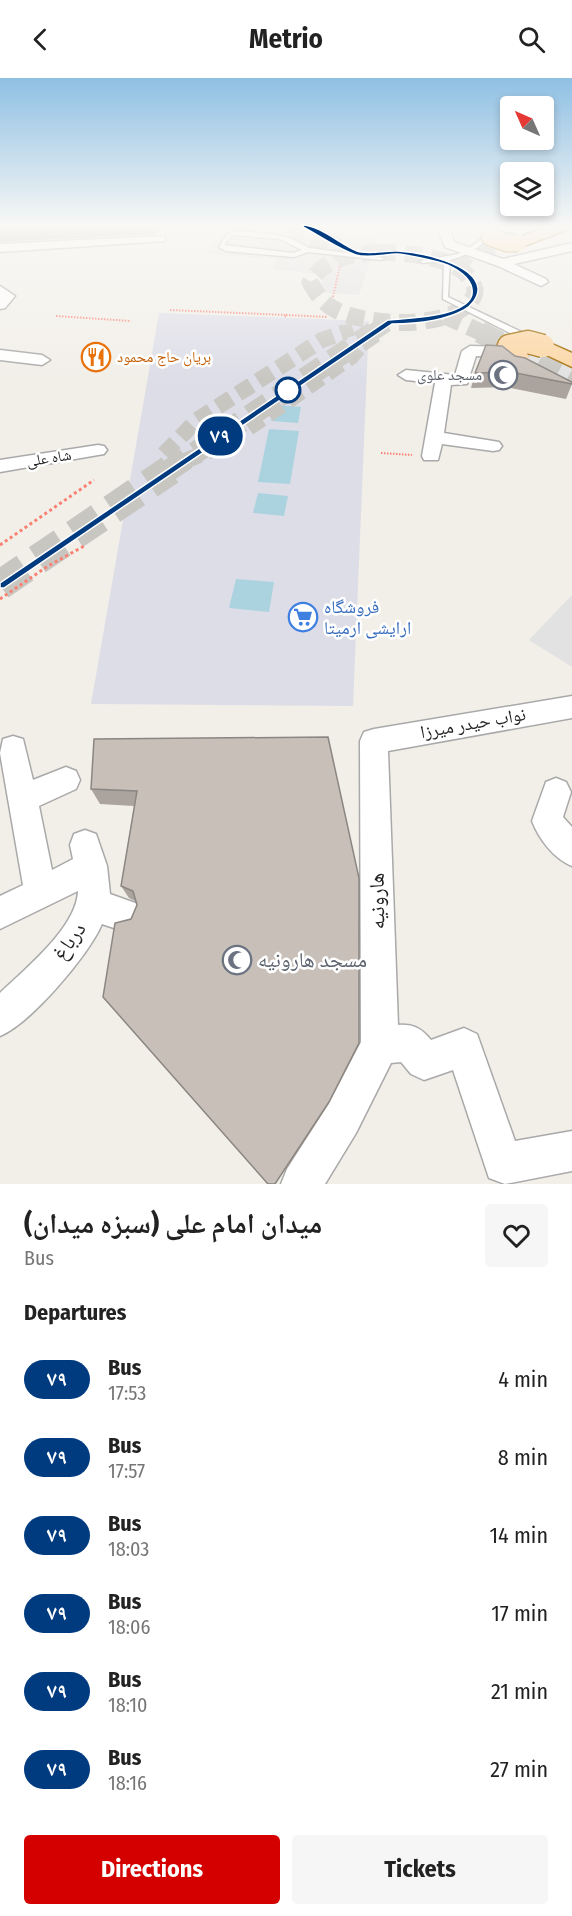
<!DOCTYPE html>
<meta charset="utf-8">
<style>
:root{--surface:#fff;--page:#f6f6f6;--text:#222;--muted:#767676;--accent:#d40000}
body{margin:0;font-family:"Fira Sans Condensed","Noto Naskh Arabic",sans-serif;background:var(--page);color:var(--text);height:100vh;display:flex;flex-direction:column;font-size:22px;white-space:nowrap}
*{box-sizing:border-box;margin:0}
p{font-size:20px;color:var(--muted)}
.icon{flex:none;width:33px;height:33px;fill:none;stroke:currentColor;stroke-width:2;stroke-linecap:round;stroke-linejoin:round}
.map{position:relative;height:1106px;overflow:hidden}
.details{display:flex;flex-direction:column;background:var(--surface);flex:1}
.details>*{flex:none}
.badge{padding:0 12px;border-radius:20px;font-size:21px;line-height:39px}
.needle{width:39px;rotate:315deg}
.controls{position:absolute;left:500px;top:18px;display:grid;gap:12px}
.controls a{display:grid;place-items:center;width:54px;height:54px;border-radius:6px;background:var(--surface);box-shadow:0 3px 9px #0003;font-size:30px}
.map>.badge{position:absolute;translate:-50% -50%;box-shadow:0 0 0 3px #fff}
h2{padding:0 24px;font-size:22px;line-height:54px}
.round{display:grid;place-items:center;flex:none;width:63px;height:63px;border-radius:6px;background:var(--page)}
.head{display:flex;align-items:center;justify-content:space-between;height:102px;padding:0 24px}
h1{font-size:28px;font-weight:700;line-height:45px}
.action{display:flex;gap:12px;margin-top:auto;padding:12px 24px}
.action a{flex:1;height:69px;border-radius:6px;background:var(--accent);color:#fff;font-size:24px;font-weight:700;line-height:69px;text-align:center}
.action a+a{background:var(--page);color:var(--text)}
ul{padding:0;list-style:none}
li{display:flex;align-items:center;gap:18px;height:78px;padding:0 24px}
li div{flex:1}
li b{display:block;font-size:22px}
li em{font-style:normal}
li .badge{min-width:66px;font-weight:700;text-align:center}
header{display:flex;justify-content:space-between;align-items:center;height:78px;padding:0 24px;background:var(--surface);font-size:27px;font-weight:700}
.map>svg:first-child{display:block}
.parking{fill:#e2e2e2}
.plaza{fill:#dddde8}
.water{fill:#aad3df}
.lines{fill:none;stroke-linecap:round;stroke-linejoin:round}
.street-tunnel-far1{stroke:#c8c6c1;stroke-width:13;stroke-dasharray:13 7;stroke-linecap:butt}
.street-tunnel{stroke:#c8c6c1;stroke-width:16;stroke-dasharray:16 8;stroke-linecap:butt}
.primary-tunnel-far2{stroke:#c8c6c1;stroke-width:17;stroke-dasharray:17 9;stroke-linecap:butt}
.primary-tunnel-far1{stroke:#c8c6c1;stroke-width:22;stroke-dasharray:22 11;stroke-linecap:butt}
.primary-tunnel{stroke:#c8c6c1;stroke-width:30;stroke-dasharray:30 15;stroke-linecap:butt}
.lane-casing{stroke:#a9a9a9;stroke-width:3}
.street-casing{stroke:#a9a9a9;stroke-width:3}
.primary-casing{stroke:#a06b00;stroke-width:3}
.path-far1{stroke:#fa8072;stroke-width:2;stroke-dasharray:1.5 1.5;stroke-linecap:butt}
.path{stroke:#fa8072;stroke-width:3;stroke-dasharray:3 3;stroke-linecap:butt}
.lane{fill:#fff;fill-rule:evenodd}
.street{fill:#fff;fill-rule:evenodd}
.primary{fill:#fcd6a4;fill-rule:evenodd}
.primary-bridge-far1-casing{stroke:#a06b00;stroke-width:19;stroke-linecap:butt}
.primary-bridge-casing{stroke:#a06b00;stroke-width:25;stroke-linecap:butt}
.primary-bridge-far1{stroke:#fcd6a4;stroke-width:17}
.primary-bridge{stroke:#fcd6a4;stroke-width:22}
.wall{fill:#aba49e}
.shaded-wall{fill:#8b8681}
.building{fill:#c7bfb8;stroke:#8b8681;stroke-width:1.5}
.line{fill:#003b80;stroke:#fff;stroke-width:1.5}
.stop-dot{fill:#fff;stroke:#003b80;stroke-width:3}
.labels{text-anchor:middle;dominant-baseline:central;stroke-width:5;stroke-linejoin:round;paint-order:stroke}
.far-food-label{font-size:15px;fill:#c56008;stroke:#fff;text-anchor:start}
.far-worship-label{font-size:15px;fill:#5b616d;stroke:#fff;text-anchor:end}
.far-street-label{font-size:15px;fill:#222;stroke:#fff}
.shop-label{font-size:18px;fill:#366cbe;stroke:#fff;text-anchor:start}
.street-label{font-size:18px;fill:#222;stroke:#fff}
.near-street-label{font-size:21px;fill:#222;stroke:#fff}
.near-worship-label{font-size:21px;fill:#5b616d;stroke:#fff;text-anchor:start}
</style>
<header><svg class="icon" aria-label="back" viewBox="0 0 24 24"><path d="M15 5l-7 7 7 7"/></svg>Metrio<svg class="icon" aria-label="search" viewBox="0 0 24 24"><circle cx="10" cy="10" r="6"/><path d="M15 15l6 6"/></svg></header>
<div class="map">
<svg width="572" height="1106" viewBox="0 0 572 1106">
<rect width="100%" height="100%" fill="#f2efe9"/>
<g class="parking">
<path d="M226,148l22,2 2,-2h132l-23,69 -41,-3 6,-17 -52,-6 5,-10 -71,-5z"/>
<path d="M521,268l51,18v19l-53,-25z"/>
<path d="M572,517v72l-43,-27z"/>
</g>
<path class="plaza" d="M159,235l210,8 -16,385 -262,-2z"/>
<g class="water">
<path d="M275,327l26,2 -3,16 -27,-2z"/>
<path d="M269,351l30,2 -9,53 -32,-2z"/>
<path d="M258,415l30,3 -4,20 -31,-3z"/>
<path d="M236,501l38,3 -5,30 -40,-4z"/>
</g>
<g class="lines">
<path class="street-tunnel-far1" d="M341,255l12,-4"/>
<g class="street-tunnel">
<path d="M164,376l33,-34 125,-80 23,-8"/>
<path d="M185,383l39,-16 127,-88 18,-21"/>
</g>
<g class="primary-tunnel-far2">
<path d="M290,148l55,30"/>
<path d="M379,174c27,1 84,4 95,34 3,7 -2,15 -8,20 -28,23 -101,20 -132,3 -12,-7 -18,-16 -24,-27 16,-25 41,-28 69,-30z"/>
<path d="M458,190l8,-12 49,-18"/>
<path d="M445,238l38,17"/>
<path d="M372,255l18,-12"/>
</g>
<g class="primary-tunnel-far1">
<path d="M480,254l92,48"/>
<path d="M168,393l206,-139"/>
</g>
<path class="primary-tunnel" d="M0,507l170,-115"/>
<g class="lane-casing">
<g id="lane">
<path d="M236,153l37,3 19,5 17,9 75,10 -3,2 -73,-8 -14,5 -68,-6 -7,-4 8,-13zM236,157l44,4 22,11 -9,3 -69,-8 7,-9z"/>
<path d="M489,155l5,1c-13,12 -27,22 -44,26l-2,37 84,40v4h-6l-83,-42 1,-38 -21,2 -3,-2 38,-7 14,-8z"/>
</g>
</g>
<g class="street-casing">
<g id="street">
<path d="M437,148h12l5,16 49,17 69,-16v8l-58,13 32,15 2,3 -7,4 -43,-20 -53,-19z"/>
<path d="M161,158l4,1v4l-165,11v-8z"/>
<path d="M0,208l15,10 -10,12 -5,1z"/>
<path d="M470,268l37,1 8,5 -8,5 -31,-1 -9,28 -16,1 -7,48 49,8 6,1 3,4 -3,4 -6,1 -51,-7 -4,16h-14l-2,-4 13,-73 -29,-3 -8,-5 8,-5 49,5 7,-24z"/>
<path d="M0,272l42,5 8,5 -8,5 -42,-5z"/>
<path d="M98,367l6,1 3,4 -3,4 -104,18v-12z"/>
<path d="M572,618v22l-184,33 10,274c15,-1 23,3 33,15l33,-12 13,6 38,107 57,-10v40l-67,13 -16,-6 -36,-108 -29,10 -13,-6 -10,-12 -10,1 -35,70 -31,51h-44l6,-15 41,-64 33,-63 -1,-301 4,-9 10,-3z"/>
<path d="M13,658l10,3 10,41 33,-13 10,4 4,9 -4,9 -37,17 13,64 21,-11 -3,-14 4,-11 11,-4 11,4 11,32 3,28 28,10 4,12 -4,12 -12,4 -24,-8c-13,31 -72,100 -102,112v-43c25,-24 77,-66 78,-102l-78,38v-33l23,-11 -23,-132 3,-14z"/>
<path d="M556,700l10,4 5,10 -8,25 9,10v39c-18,-7 -33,-27 -40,-45l14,-39z"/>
</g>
</g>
<g class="primary-casing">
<g id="primary">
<path d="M549,148h23l-3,3 -45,17h-12l-2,-3 2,-3z"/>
<path d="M543,262l29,13v14l-36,-17 -3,-4 3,-4z"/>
</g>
</g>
<g class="path-far1">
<path d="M315,148l27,15"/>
<path d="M333,219l7,-32"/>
<path d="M170,232l116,5 -1,2"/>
<path d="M286,237l42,2"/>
<path d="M56,238l75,5"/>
<path d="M381,375l31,2"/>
</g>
<g class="path">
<path d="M0,467l94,-65"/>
<path d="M0,521l48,-33 38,-21"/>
</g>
<use href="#lane" class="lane"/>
<use href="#street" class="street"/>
<use href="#primary" class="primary"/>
<g class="primary-bridge-far1-casing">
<path id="primary-bridge-far1" d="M491,156l-1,3 17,6h11"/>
</g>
<g class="primary-bridge-casing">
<path id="primary-bridge" d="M518,282l-11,-8 2,-6 19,-4 15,4"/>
</g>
<use href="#primary-bridge-far1" class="primary-bridge-far1"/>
<use href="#primary-bridge" class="primary-bridge"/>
</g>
<g class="wall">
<path d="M0,148h162l-5,8 -157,8z"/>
<path d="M515,278l57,26v2l-6,15 -60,-12 -35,1 4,-15z"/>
<path d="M328,659l-197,182 6,-14 -2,-4 -6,-3 -8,-12 13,-80 -34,-2 -9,-15z"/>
</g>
<path class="shaded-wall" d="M156,148h6l-5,8z"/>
<g class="building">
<path d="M486,267l16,1 13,10 10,2 47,24v2l-61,-12 -36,1z"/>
<path d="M328,659l31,141v165l-30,59 -54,82h-7l-165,-187 12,-74 16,-4 6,-14 -4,-14 -12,-5 16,-95 -46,-2 3,-50z"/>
</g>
<linearGradient id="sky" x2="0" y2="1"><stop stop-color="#8fc0e4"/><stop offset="0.49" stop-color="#f9f8f5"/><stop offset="1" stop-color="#f9f8f5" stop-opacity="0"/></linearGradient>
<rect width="572" height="303" fill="url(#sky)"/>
<path class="line" d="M303,147c18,1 37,19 54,26 12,4 29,-1 41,0 21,1 77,12 80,37 1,9 -7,18 -14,22 -22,12 -48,14 -72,14l-388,264h-4v-5l388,-263c16,-2 95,-2 83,-35 -5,-12 -21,-20 -33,-23 -12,-3 -28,-7 -41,-8 -12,0 -29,5 -41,1 -18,-6 -36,-19 -53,-28z"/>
<defs>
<g id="restaurant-ring" transform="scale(1.5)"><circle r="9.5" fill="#fff" stroke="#e8710a" stroke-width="1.5"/><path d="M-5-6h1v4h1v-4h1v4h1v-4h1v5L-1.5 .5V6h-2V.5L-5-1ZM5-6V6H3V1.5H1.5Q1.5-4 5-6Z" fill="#e8710a"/></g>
<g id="mosque-ring" transform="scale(1.5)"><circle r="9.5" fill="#fff" stroke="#6b7280" stroke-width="1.5"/><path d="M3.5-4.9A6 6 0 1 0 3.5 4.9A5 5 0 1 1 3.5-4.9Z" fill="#6b7280"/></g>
<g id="supermarket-ring" transform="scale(1.5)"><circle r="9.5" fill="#fff" stroke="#3f7fe0" stroke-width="1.5"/><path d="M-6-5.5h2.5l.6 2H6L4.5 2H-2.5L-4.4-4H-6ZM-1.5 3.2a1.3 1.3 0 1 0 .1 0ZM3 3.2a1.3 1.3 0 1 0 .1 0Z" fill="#3f7fe0"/></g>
</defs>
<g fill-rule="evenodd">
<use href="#restaurant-ring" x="96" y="279"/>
<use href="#mosque-ring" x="503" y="297"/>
<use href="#supermarket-ring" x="303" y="539"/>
<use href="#mosque-ring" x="237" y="882"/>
</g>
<circle class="stop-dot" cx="288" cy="312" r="12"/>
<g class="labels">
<g class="far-food-label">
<text x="117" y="279">بریان حاج محمود</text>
</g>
<g class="far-worship-label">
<text x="482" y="297">مسجد علوی</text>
</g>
<g class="far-street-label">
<text transform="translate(49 380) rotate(-9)">شاه علی</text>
</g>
<g class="shop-label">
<text x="324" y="529">فروشگاه<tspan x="324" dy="21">ارایشی ارمیتا</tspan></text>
</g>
<g class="street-label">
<text transform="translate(473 645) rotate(-10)">نواب حیدر میرزا</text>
</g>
<g class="near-street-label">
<text transform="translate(377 823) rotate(-91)">هارونیه</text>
<text transform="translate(69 863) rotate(-54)">درباغ</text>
</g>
<g class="near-worship-label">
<text x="258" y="882">مسجد هارونیه</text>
</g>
</g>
</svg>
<div class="controls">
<a><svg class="needle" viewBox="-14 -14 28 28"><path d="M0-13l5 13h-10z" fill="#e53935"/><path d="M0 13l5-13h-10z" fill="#767676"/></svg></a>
<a><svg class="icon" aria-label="layers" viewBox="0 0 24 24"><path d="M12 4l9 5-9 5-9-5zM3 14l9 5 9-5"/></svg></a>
</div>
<b class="badge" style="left:220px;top:358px;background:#003b80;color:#fff">۷۹</b>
</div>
<section class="details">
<div class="head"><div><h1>میدان امام علی (سبزه میدان)</h1><p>Bus</p></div><a class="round"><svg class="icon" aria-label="heart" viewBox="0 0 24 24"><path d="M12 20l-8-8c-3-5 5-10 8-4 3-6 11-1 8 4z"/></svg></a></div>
<h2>Departures</h2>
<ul>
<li><span class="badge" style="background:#003b80;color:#fff">۷۹</span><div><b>Bus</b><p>17:53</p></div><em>4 min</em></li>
<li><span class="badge" style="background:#003b80;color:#fff">۷۹</span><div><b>Bus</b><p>17:57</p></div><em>8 min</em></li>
<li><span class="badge" style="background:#003b80;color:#fff">۷۹</span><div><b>Bus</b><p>18:03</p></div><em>14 min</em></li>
<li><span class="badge" style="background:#003b80;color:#fff">۷۹</span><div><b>Bus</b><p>18:06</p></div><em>17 min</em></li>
<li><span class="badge" style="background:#003b80;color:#fff">۷۹</span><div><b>Bus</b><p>18:10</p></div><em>21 min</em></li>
<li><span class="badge" style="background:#003b80;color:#fff">۷۹</span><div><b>Bus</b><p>18:16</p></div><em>27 min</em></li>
</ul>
<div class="action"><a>Directions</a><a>Tickets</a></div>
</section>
